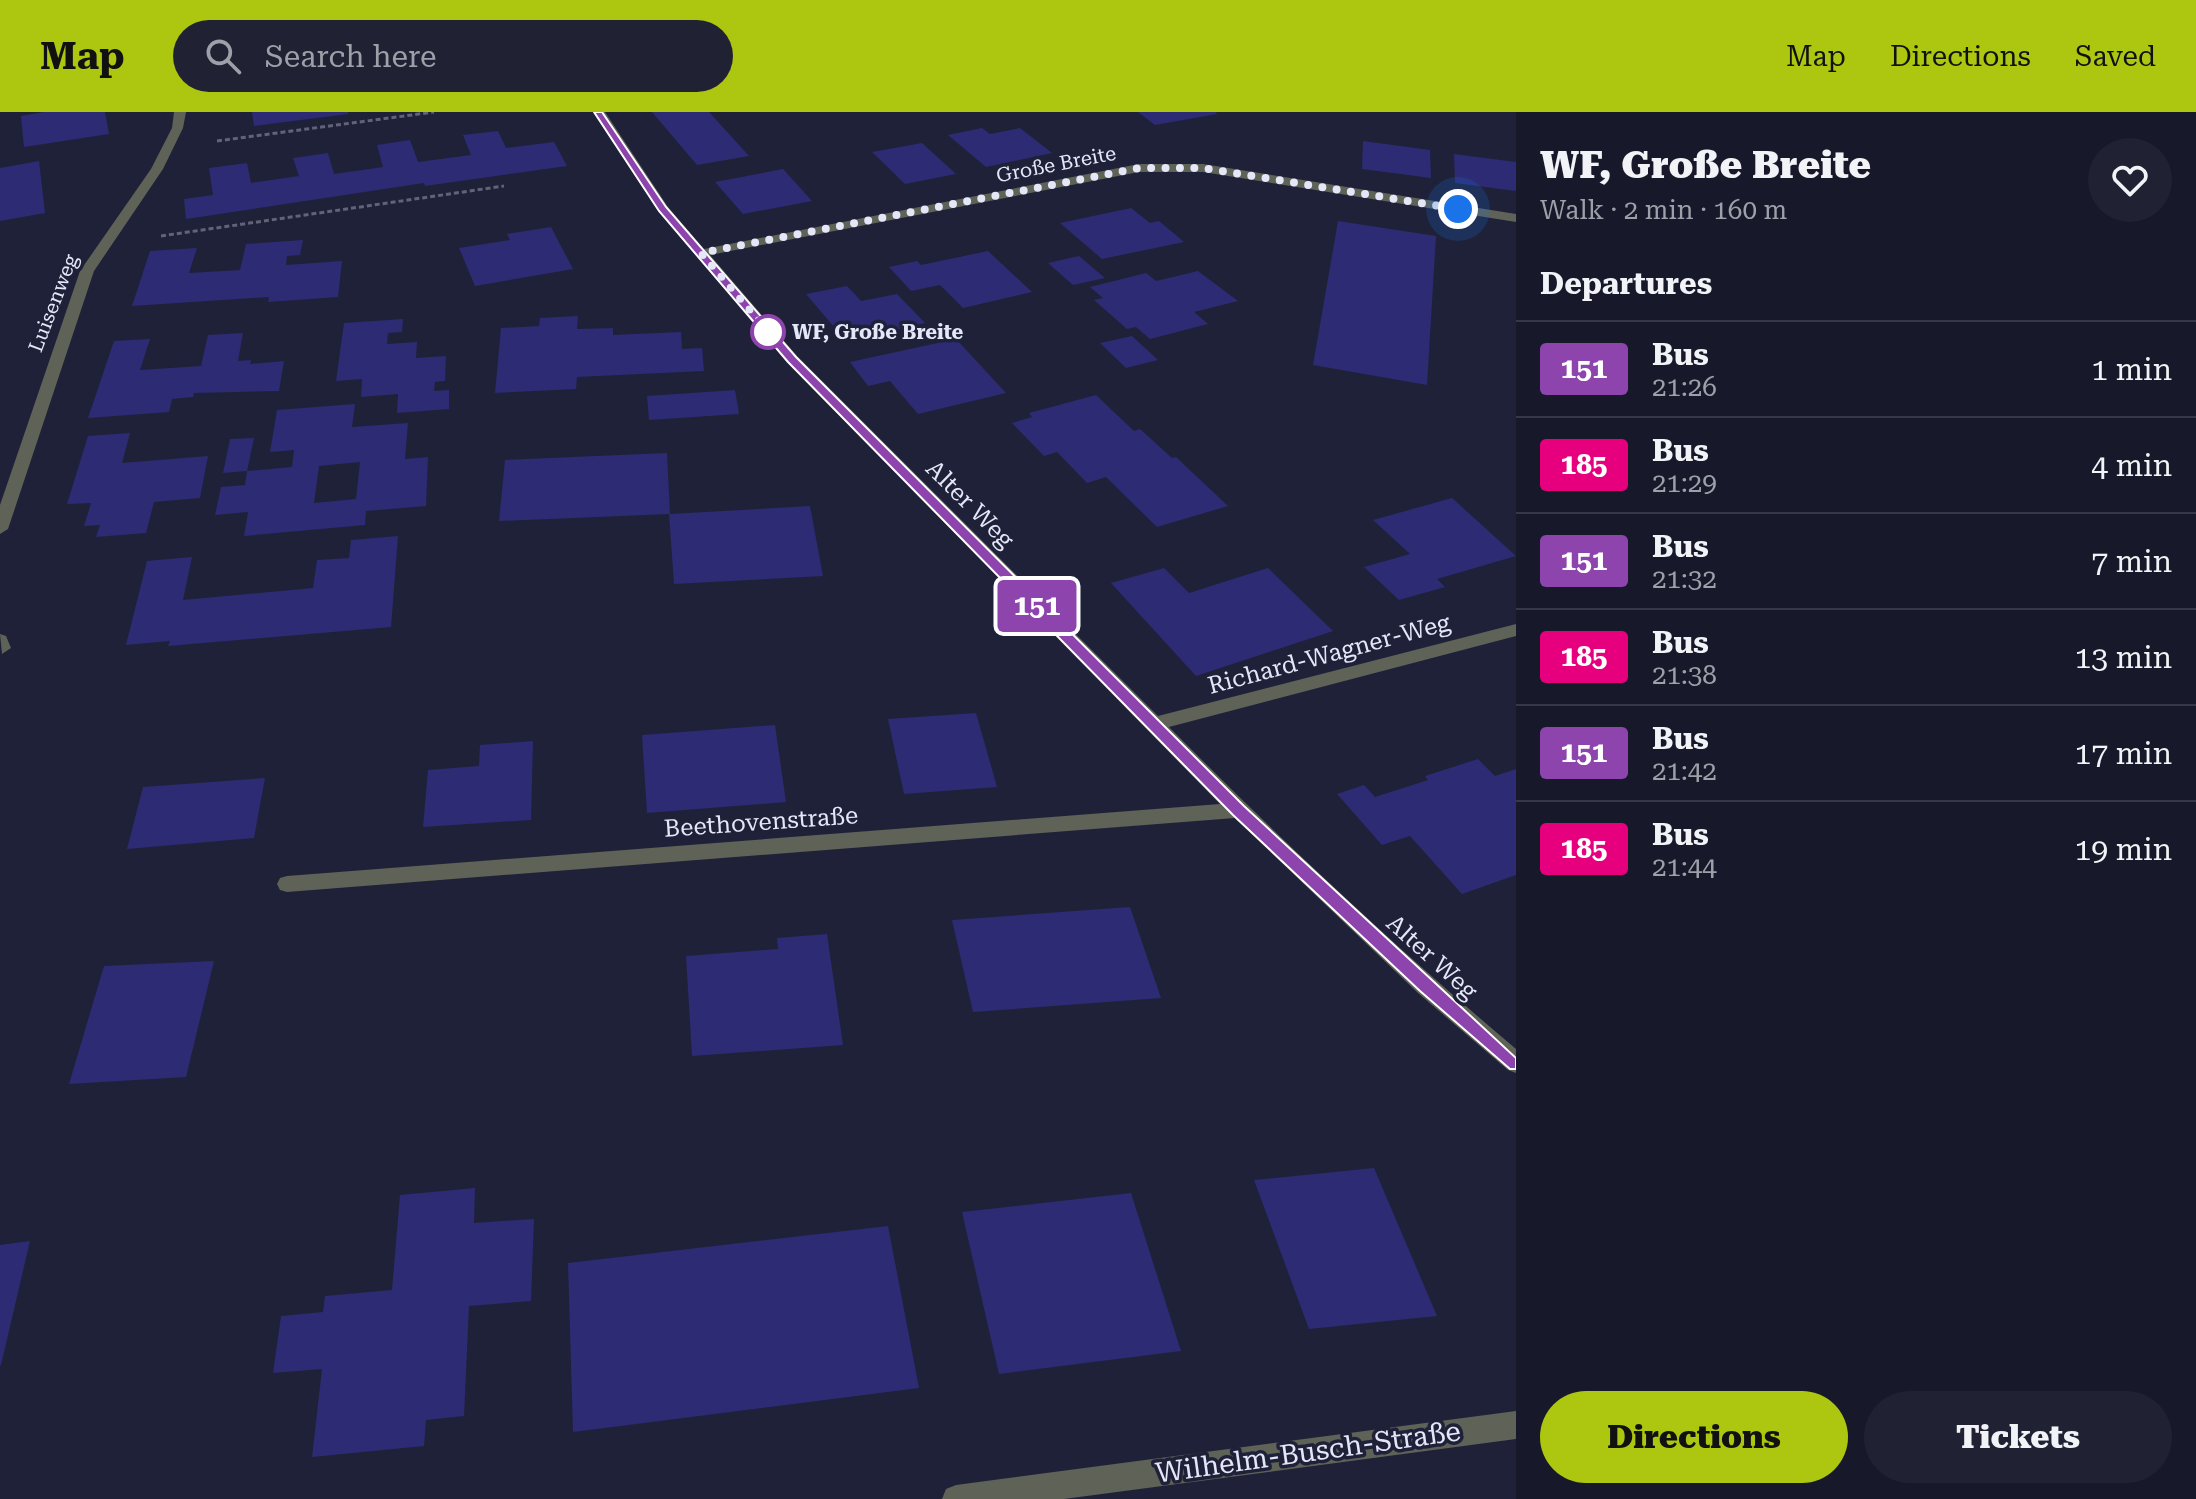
<!DOCTYPE html>
<meta charset="utf-8">
<style>
:root{--surface:#17192b;--page:#202233;--text:#f1f3f6;--muted:#9ea0a9;--line:#363847;--accent:#adc60f}
body{margin:0;font-family:"Roboto Serif",serif;background:var(--page);color:var(--text);height:100vh;display:flex;flex-direction:column;font-size:30px;white-space:nowrap}
*{box-sizing:border-box;margin:0}
p{font-size:26px;color:var(--muted)}
.icon{flex:none;width:44px;height:44px;fill:none;stroke:currentColor;stroke-width:2;stroke-linecap:round;stroke-linejoin:round}
.map{position:relative;flex:1;overflow:hidden}
.side{display:flex;flex-direction:column;background:var(--surface);width:680px}
.side>*{flex:none}
.badge{padding:0 16px;border-radius:6px;font-size:28px;line-height:52px}
.you{position:absolute;width:40px;height:40px;margin:-20px;border:6px solid #fff;border-radius:50%;background:#1a73e8;box-shadow:0 0 0 12px #1a73e833}
.map>.badge{position:absolute;translate:-50% -50%;box-shadow:0 0 0 4px #fff}
h2{padding:0 24px;font-size:30px;line-height:72px}
.round{display:grid;place-items:center;flex:none;width:84px;height:84px;border-radius:42px;background:var(--page)}
.head{display:flex;align-items:center;justify-content:space-between;height:136px;padding:0 24px}
h1{font-size:38px;font-weight:800;line-height:60px}
.cta{display:flex;gap:16px;margin-top:auto;padding:16px 24px}
.cta a{flex:1;height:92px;border-radius:48px;background:var(--accent);color:#111;font-size:32px;font-weight:800;line-height:92px;text-align:center}
.cta a+a{background:var(--page);color:var(--text)}
ul{padding:0;list-style:none}
li{display:flex;align-items:center;gap:24px;height:96px;padding:0 24px;border-top:2px solid var(--line)}
li div{flex:1}
li b{display:block;font-size:30px}
li em{font-style:normal}
li .badge{min-width:88px;font-weight:700;text-align:center}
header{display:flex;align-items:center;gap:48px;box-sizing:border-box;height:112px;padding:0 40px;background:var(--accent);color:#111}
header strong{font-size:38px}
nav{display:flex;gap:44px;margin-inline-start:auto;font-size:28px}
.search{width:560px;height:72px;background:var(--page);display:flex;align-items:center;gap:20px;box-sizing:border-box;padding:0 28px;border-radius:44px;color:var(--muted);font-size:30px}
main{display:flex;flex:1;min-height:0}
.map>svg:first-child{display:block}
.building{fill:#2d2b73;fill-rule:evenodd}
.lines{fill:none;stroke-linecap:round;stroke-linejoin:round}
.path{stroke:#616379;stroke-width:3;stroke-dasharray:5 3;stroke-linecap:butt}
.street{fill:#5f6256;fill-rule:evenodd}
.line{fill:#8e44ad;stroke:#fff;stroke-width:2}
.walk{stroke:#e4e7f8;stroke-width:8;stroke-dasharray:0 14.4}
.stop-dot{fill:#fff;stroke:#8e44ad;stroke-width:4}
.labels{text-anchor:middle;dominant-baseline:central;stroke-width:7;stroke-linejoin:round;paint-order:stroke}
.far-street-label{font-size:20px;fill:#e4e7f8;stroke:#1f2139}
.far-stop-label{font-size:20px;font-weight:bold;fill:#e4e7f8;stroke:#1f2139;text-anchor:start}
.street-label{font-size:24px;fill:#e4e7f8;stroke:#1f2139}
.near-street-label{font-size:28px;fill:#e4e7f8;stroke:#1f2139}
</style>
<header>
<strong>Map</strong>
<div class="search"><svg class="icon" aria-label="search" viewBox="0 0 24 24"><circle cx="10" cy="10" r="6"/><path d="M15 15l6 6"/></svg>Search here</div>
<nav><a>Map</a><a>Directions</a><a>Saved</a></nav>
</header>
<main>
<div class="map">
<svg width="1516" height="1387" viewBox="0 0 1516 1387">
<rect width="100%" height="100%" fill="#1f2139"/>
<g class="building">
<path d="M44,0h61l4,22 -85,13 -3,-31z"/>
<path d="M252,0h96v2l-94,12z"/>
<path d="M652,0h57l40,44 -52,9z"/>
<path d="M1138,0h78l1,2 -62,11z"/>
<path d="M982,16l8,6 30,-6 32,25 -66,14 -38,-32z"/>
<path d="M498,19l8,17 48,-6 13,24 -142,20 -1,-3 -238,36 -2,-20 29,-4 -4,-27 38,-5 4,20 48,-7 -6,-18 35,-5 6,21 49,-7 -6,-22 33,-5 8,22 53,-7 -8,-20z"/>
<path d="M1363,29l67,9 1,28 -69,-9z"/>
<path d="M922,31l34,31 -51,10 -33,-32z"/>
<path d="M1454,42l62,8v29l-61,-8z"/>
<path d="M39,49l6,52 -45,8v-53z"/>
<path d="M783,57l29,32 -69,13 -28,-32z"/>
<path d="M1131,96l19,15 9,-2 25,21 -82,17 -42,-36z"/>
<path d="M1338,109l98,15 -9,149 -114,-20z"/>
<path d="M551,115l22,42 -98,17 -16,-38 51,-8 -3,-6z"/>
<path d="M303,128l-3,15 -13,1 -1,9 56,-4 -4,36 -70,5 1,-5 -137,9 18,-55 47,-3 -8,25 51,-3 6,-26z"/>
<path d="M988,139l44,41 -69,16 -23,-23 -29,6 -22,-24 28,-6 4,4z"/>
<path d="M1079,144l26,22 -32,7 -25,-22z"/>
<path d="M1198,159l40,30 -44,11 14,12 -58,15 -14,-12 -9,2 -33,-29 9,-2 -13,-11 56,-14 10,8z"/>
<path d="M847,174l14,15 36,-7 28,29 -79,18 -40,-47z"/>
<path d="M578,204l-1,13 36,-1v7l68,-3 1,17 20,-1 2,23 -127,6 -1,12 -81,4 6,-65 38,-2 1,-8z"/>
<path d="M403,207l-1,13 -14,1 -1,11 30,-2 -1,16 30,-2 -1,25 -10,1 -1,9 15,-1v19l-52,4 1,-19 -37,3 1,-18 -26,2 8,-58z"/>
<path d="M243,221l-5,28 13,-1 -1,4 34,-3 -5,30 -85,2 -1,4 -21,2 -3,13 -81,6 26,-77 36,-2 -10,31 61,-4 7,-31z"/>
<path d="M1132,224l26,24 -32,8 -26,-25z"/>
<path d="M956,227l50,54 -88,21 -28,-33 -22,5 -18,-24z"/>
<path d="M735,278l4,24 -90,6 -2,-24z"/>
<path d="M1096,283l38,36 6,-2 32,29 4,-1 52,49 -71,21 -51,-50 -19,6 -30,-31 -13,4 -32,-33 20,-6 -3,-4z"/>
<path d="M355,292l-3,23 56,-4 -3,36 23,-2 -2,49 -60,5 -1,14 -121,11 4,-24 -33,3 6,-28 24,-2 2,-14 45,-4 2,-17 -24,2 7,-42zM360,350l-4,37 -42,4 5,-37z"/>
<path d="M130,321l-8,30 86,-7 -8,42 -46,4 -8,31 -50,4 4,-12 -16,1 7,-23 -24,1 21,-68z"/>
<path d="M254,326l-7,33 -24,2 7,-34z"/>
<path d="M667,341l3,61 140,-8 13,70 -149,8 -5,-70 -170,7 6,-61z"/>
<path d="M1452,386l64,58 -79,23 8,8 -46,13 -35,-33 46,-13 -37,-34z"/>
<path d="M398,424l-7,91 -223,19 2,-5 -44,4 21,-84 45,-4 -9,43 130,-12 4,-28 32,-2 2,-18z"/>
<path d="M1164,456l25,25 79,-25 65,63 -137,45 -85,-93z"/>
<path d="M976,601l21,74 -93,7 -16,-75z"/>
<path d="M775,613l11,77 -139,11 -5,-78z"/>
<path d="M533,629l-2,79 -108,7 5,-57 51,-4 1,-21z"/>
<path d="M1478,647l17,17 21,-7v106l-54,19 -52,-58 -28,9 -45,-51 27,-9 11,12 53,-17 -3,-4z"/>
<path d="M265,666l-11,60 -127,11 16,-62z"/>
<path d="M1130,795l31,91 -188,14 -21,-92z"/>
<path d="M827,822l16,111 -151,11 -6,-100 92,-7 -1,-11z"/>
<path d="M214,849l-28,116 -117,7 35,-118z"/>
<path d="M1374,1056l63,148 -128,13 -55,-149z"/>
<path d="M475,1076l-1,35 60,-4 -3,82 -62,5 -5,110 -38,4 -2,26 -112,11 10,-88 -49,4 8,-57 42,-4 2,-16 67,-6 8,-95z"/>
<path d="M1131,1081l50,158 -182,23 -37,-162z"/>
<path d="M888,1114l31,162 -346,44 -5,-169z"/>
<path d="M30,1129l-29,124h-1v-120z"/>
</g>
<g class="lines">
<g class="path">
<path d="M217,29l217,-29"/>
<path d="M161,124l343,-50"/>
</g>
<g class="street">
<path d="M174,0h12l-3,16 -20,41 -69,102 -86,258 -8,5v-29l80,-234 71,-102 21,-41z"/>
<path d="M593,0h12l63,95 36,42 435,-85h64l313,50v8l-313,-50h-64l-429,83 87,101 361,360 358,-92v12l-347,91c111,112 226,220 347,322v24l-8,-3 -90,-77 -183,-175 -948,74 -7,-2 -3,-6 3,-6 7,-2 933,-72 -433,-442 -128,-150z"/>
<path d="M0,522l6,2 5,12 -9,6z"/>
<path d="M1516,1299v28l-452,60h-122l4,-10 10,-4z"/>
</g>
</g>
<path class="line" d="M594,0h8l64,95 130,150 448,449 189,175 83,77v11h-6l-90,-78 -187,-176 -445,-453 -129,-151z"/>
<g class="lines">
<path class="walk" d="M768,220l5,5 -72,-84 438,-85h64l255,41"/>
</g>
<circle class="stop-dot" cx="768" cy="220" r="16"/>
<g class="labels">
<g class="far-street-label">
<text transform="translate(1056 52) rotate(-11)">Große Breite</text>
<text transform="translate(53 191) rotate(-69)">Luisenweg</text>
</g>
<g class="far-stop-label">
<text x="792" y="220">WF, Große Breite</text>
</g>
<g class="street-label">
<text transform="translate(970 392) rotate(45)">Alter Weg</text>
<text transform="translate(1329 542) rotate(-15)">Richard-Wagner-Weg</text>
<text transform="translate(761 710) rotate(-4)">Beethovenstraße</text>
<text transform="translate(1432 845) rotate(42)">Alter Weg</text>
</g>
<g class="near-street-label">
<text transform="translate(1308 1340) rotate(-8)">Wilhelm-Busch-Straße</text>
</g>
</g>
</svg>
<div class="you" style="left:1458px;top:97px"></div>
<b class="badge" style="left:1037px;top:494px;background:#8e44ad;color:#fff">151</b>
</div>
<section class="side">
<div class="head"><div><h1>WF, Große Breite</h1><p>Walk · 2 min · 160 m</p></div><a class="round"><svg class="icon" aria-label="heart" viewBox="0 0 24 24"><path d="M12 20l-8-8c-3-5 5-10 8-4 3-6 11-1 8 4z"/></svg></a></div>
<h2>Departures</h2>
<ul>
<li><span class="badge" style="background:#8e44ad;color:#fff">151</span><div><b>Bus</b><p>21:26</p></div><em>1 min</em></li>
<li><span class="badge" style="background:#e6007e;color:#fff">185</span><div><b>Bus</b><p>21:29</p></div><em>4 min</em></li>
<li><span class="badge" style="background:#8e44ad;color:#fff">151</span><div><b>Bus</b><p>21:32</p></div><em>7 min</em></li>
<li><span class="badge" style="background:#e6007e;color:#fff">185</span><div><b>Bus</b><p>21:38</p></div><em>13 min</em></li>
<li><span class="badge" style="background:#8e44ad;color:#fff">151</span><div><b>Bus</b><p>21:42</p></div><em>17 min</em></li>
<li><span class="badge" style="background:#e6007e;color:#fff">185</span><div><b>Bus</b><p>21:44</p></div><em>19 min</em></li>
</ul>
<div class="cta"><a>Directions</a><a>Tickets</a></div>
</section>
</main>
